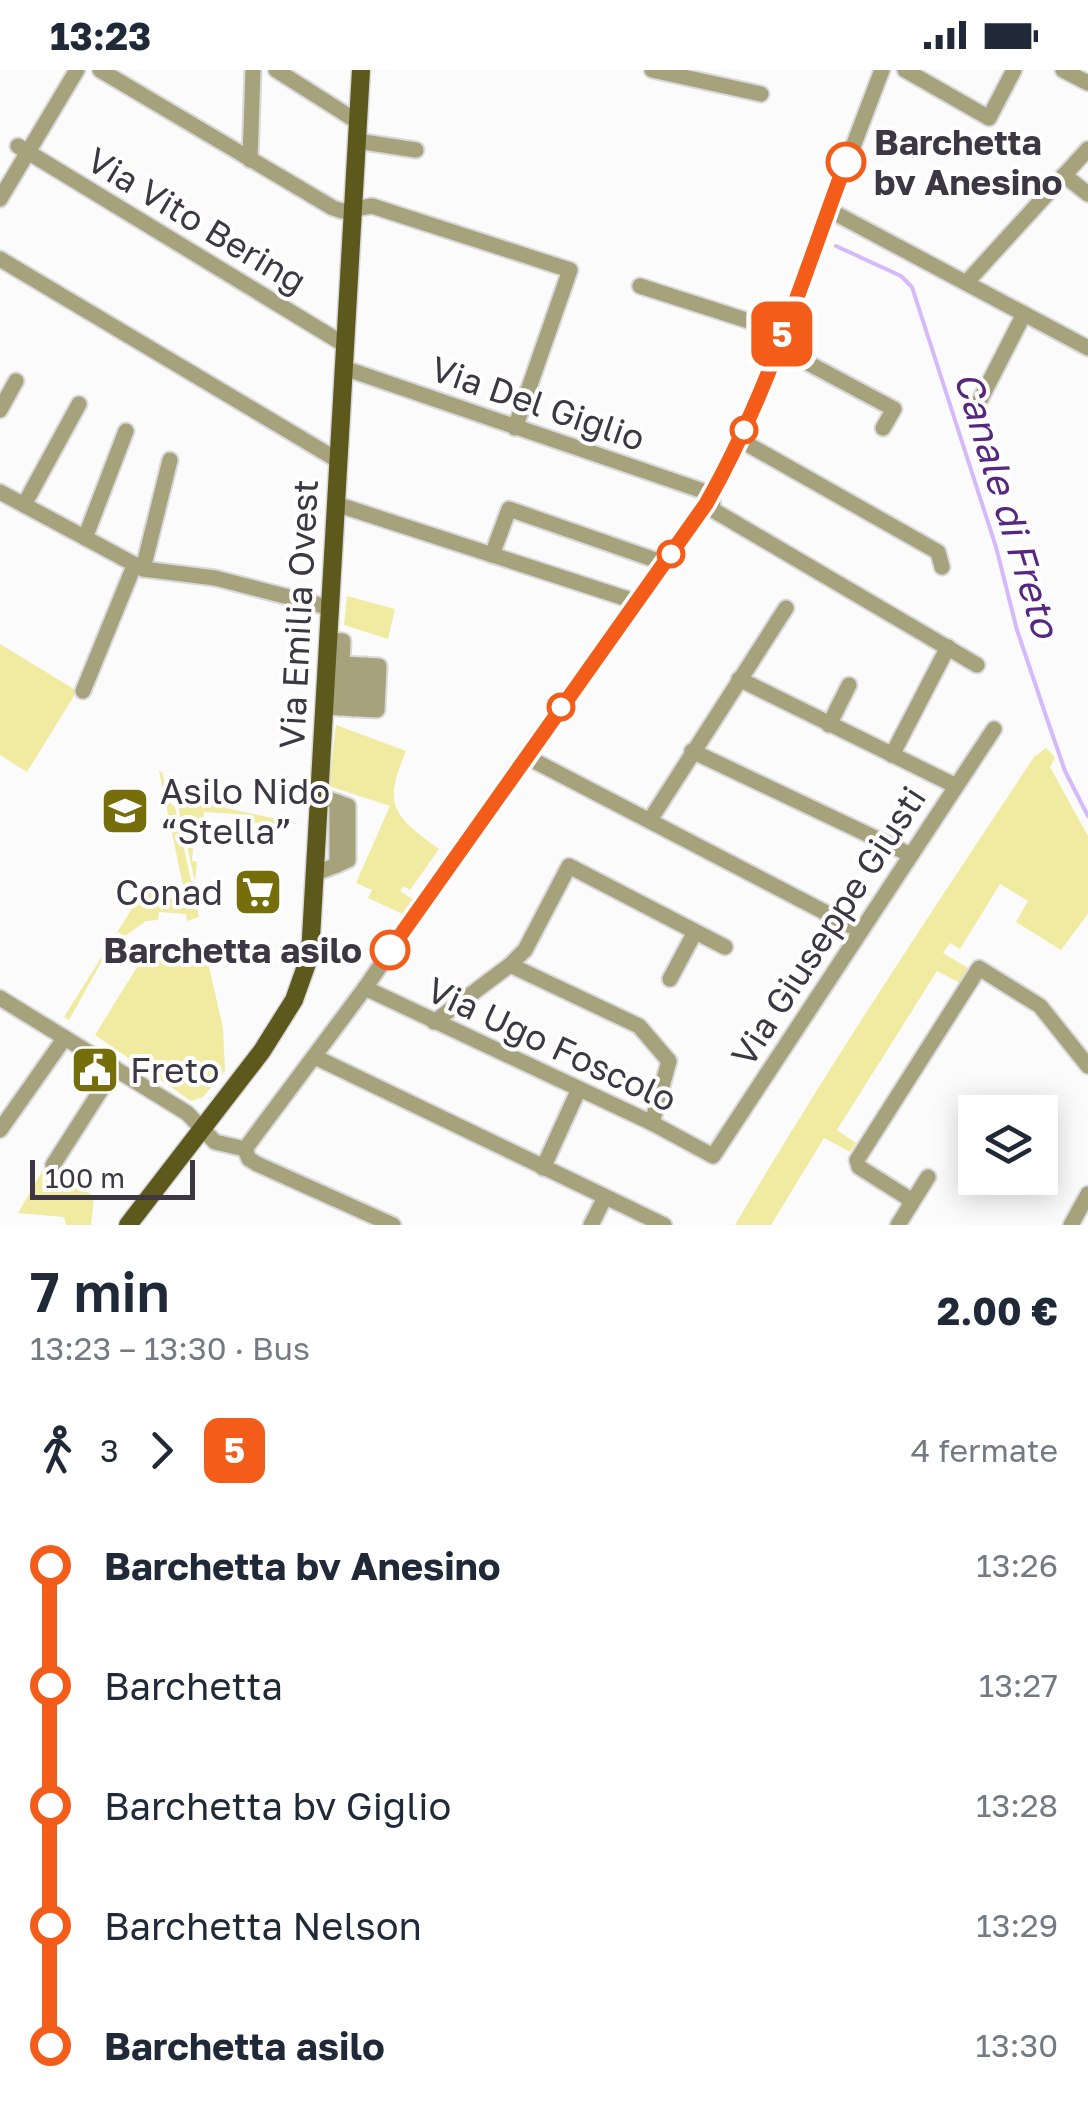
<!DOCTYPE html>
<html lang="it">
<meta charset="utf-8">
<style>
:root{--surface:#fff;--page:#f2f2f3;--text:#1f2937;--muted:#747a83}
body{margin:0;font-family:"Golos Text",sans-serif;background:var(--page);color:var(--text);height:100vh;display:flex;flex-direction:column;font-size:38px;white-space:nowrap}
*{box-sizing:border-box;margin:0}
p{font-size:32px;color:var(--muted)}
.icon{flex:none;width:55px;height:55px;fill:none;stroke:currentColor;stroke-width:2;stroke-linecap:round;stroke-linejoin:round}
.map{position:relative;height:1155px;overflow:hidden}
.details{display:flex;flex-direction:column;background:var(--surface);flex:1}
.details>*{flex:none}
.badge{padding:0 20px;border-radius:15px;font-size:35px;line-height:65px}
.tools{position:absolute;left:958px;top:1025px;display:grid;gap:20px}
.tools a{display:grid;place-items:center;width:100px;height:100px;border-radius:0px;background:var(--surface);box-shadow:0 5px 25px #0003;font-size:50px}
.scale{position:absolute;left:30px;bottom:25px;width:165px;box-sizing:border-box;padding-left:10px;border:5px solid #3c3743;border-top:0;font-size:28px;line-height:35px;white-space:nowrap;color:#3c3743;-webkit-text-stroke:8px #fff;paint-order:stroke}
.map>.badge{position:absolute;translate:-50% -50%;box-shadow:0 0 0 5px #fff}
.legs{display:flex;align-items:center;gap:15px;height:110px;padding:0 30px;font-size:32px}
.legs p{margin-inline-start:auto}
.overview{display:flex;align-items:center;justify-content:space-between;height:170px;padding:0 30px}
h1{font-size:55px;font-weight:600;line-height:75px}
ul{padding:0 30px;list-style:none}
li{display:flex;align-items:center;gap:35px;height:120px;font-size:38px}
li i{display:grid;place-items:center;width:15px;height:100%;margin:0 12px;background:currentColor}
li i::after{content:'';width:25px;height:25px;margin:-12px;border:8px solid;border-radius:50%;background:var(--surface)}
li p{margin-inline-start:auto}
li:first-child i{background:linear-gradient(#0000 50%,currentColor 0)}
li:last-child i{background:linear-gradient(currentColor 50%,#0000 0)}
.status{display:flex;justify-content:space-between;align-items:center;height:70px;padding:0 50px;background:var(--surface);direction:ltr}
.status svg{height:28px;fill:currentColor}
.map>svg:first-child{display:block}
.green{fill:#f0eba0}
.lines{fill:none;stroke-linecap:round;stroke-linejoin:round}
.stream{stroke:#d5b9fa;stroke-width:4}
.minor-casing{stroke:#d9d8da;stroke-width:19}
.major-casing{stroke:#d9d8da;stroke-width:21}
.minor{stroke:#a5a27c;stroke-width:15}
.major{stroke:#5d581c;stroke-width:18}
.line-1-casing{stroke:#fff;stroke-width:22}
.line-1{stroke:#f35c19;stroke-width:15}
.stop-1-dot{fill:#fff;stroke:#f35c19;stroke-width:5}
.labels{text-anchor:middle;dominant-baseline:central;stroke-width:8;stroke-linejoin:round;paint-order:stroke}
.stop-label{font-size:35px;font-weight:bold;fill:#3c3743;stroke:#fff;text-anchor:start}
.street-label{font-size:35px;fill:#3c3743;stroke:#fff}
.poi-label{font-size:35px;fill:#3c3743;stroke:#fff;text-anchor:start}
.water-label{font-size:38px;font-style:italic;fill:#562681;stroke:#fff}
</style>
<div class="status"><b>13:23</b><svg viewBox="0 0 49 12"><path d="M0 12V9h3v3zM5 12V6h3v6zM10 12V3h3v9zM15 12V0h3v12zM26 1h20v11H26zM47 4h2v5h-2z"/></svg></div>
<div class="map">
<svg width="1088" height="1155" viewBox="0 0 1088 1155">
<rect width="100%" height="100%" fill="#fbfbfb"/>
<g class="green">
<path d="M347,526l48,13 -7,30 -44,-14z"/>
<path d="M0,574l77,47 -50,81 -27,-17z"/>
<path d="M336,655l70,26c-23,54 -14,64 33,98l-29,41 -6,-4 -4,5 14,9 -11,14 -35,-16 4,-8 -16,-7 34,-77 -61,-20z"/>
<path d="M1046,678l9,9 -5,10 38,69v78l-27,36 -45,-28 12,-21 -28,-17 -40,65 -10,-6 -7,10 25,15 -8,15 -23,-12 -100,159 19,13 -6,9 -26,-14 -53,87h-36c94,-160 197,-314 299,-468z"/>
<path d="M159,701l3,1 8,31 5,4 24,110 -12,4 -1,-7 -27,-2 -1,8 -12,1 -21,15 -7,-4 -49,88 -5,-3 84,-134 30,20 8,-3z"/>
<path d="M176,727l123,27 -47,-1v-8l-48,-3 -1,8 -8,1 -3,40 5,1 -2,20z"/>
<path d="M156,876l49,3 18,79 2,43 -22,26 -12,4 -96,-66 52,-84z"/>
<path d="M48,1091l46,36 -3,28h-25l-2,-8 -46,-4z"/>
</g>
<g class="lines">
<path class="stream" d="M836,176l65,30 11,11 84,260 21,83 29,86 19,55 23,45"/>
<g class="minor-casing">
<g id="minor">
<path d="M100,0l233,138 9,3 30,-5 198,64 -55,158"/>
<path d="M276,0l82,52"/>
<path d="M652,0l109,24"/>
<path d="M905,0l84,48 25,-48"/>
<path d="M1063,0l25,13"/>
<path d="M357,71l59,9"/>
<path d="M18,76l327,199"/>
<path d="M250,90l3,-90"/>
<path d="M1064,105l24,19"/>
<path d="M0,129l77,-129"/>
<path d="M831,141l257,137"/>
<path d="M0,189l339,202"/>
<path d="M966,213l122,-134"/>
<path d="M640,216l143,46"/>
<path d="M778,277l116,62 -11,19"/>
<path d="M344,298l368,126 1,16 264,155"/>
<path d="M976,338l48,-94"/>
<path d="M0,340l16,-29"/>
<path d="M740,370l198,112 4,15"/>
<path d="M0,422l143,77 72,9 116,30"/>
<path d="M336,434l301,98"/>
<path d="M24,435l55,-101"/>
<path d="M85,468l41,-107"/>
<path d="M492,485l17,-46 155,54"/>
<path d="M143,499l27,-109"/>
<path d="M329,570l14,1 -3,67"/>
<path d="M739,609l217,107"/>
<path d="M83,621l51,-125"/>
<path d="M325,637l52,3 2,-44 -37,-2"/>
<path d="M353,639l2,-44"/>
<path d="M365,639l2,-44"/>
<path d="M829,655l20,-40"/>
<path d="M692,681l219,104"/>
<path d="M892,685l56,-108"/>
<path d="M525,686l336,175"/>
<path d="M650,750l136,-212"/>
<path d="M337,795l11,-5v-54l-11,-4"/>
<path d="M316,803l21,-8v-63l-17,-6"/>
<path d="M510,895l129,61 30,35 -17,62"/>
<path d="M670,909l25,-47"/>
<path d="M365,918l287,135 61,33 281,-427"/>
<path d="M0,928l187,115 28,29 30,7 120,-161 149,-216 192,-268 34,-64 22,-53 120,-317"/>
<path d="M434,952l76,-57 15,-15 44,-84 156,81"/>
<path d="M315,987l349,168"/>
<path d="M0,1060l64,-91"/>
<path d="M245,1079l4,10 8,5 136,61"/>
<path d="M53,1095l62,-97"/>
<path d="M543,1098l36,-79"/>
<path d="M910,1136l-2,-8 -49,-31 -2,-7 122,-192 61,38 48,60"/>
<path d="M591,1155l14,-28"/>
<path d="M898,1155l30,-48"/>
<path d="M1071,1155l17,-31"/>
</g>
</g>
<g class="major-casing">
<path id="major" d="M128,1155l134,-174 32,-51 16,-45 51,-885"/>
</g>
<use href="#minor" class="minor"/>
<use href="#major" class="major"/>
</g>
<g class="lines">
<g class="line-1-casing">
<path id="line-1" d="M390,880l316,-446c61,-107 97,-227 140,-342"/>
</g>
<use href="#line-1" class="line-1"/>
</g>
<defs>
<g id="school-square" transform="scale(2.5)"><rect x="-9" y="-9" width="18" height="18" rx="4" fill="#756e0b" stroke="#fff"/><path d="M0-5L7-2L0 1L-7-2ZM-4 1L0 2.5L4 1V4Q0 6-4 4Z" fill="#fff"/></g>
<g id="supermarket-square" transform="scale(2.5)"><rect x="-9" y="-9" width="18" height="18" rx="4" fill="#756e0b" stroke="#fff"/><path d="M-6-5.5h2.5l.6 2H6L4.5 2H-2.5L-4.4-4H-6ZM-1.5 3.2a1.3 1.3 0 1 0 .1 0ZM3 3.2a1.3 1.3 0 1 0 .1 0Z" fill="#fff"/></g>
<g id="civic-square" transform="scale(2.5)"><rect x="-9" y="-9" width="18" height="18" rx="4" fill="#756e0b" stroke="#fff"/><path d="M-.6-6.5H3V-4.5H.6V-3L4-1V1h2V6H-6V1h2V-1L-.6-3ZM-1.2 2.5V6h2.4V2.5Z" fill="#fff"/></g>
</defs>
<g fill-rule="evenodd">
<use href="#school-square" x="125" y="741"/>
<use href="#supermarket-square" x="258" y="822"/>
<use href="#civic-square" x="95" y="1000"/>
</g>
<g class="stop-1-dot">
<circle cx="846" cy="92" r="18"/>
<circle cx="744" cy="360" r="12"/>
<circle cx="671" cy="484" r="12"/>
<circle cx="561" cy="637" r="12"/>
<circle cx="390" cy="880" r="18"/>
</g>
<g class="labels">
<g class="stop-label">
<text x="874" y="72">Barchetta<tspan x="874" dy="40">bv Anesino</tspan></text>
<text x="362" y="880" text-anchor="end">Barchetta asilo</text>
</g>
<g class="street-label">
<text transform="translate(197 150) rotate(31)">Via Vito Bering</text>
<text transform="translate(538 333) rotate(19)">Via Del Giglio</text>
<text transform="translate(298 544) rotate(-87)">Via Emilia Ovest</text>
<text transform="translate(828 856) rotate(-57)">Via Giuseppe Giusti</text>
<text transform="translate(552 974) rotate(25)">Via Ugo Foscolo</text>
</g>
<g class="poi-label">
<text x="160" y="721">Asilo Nido<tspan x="160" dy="40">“Stella”</tspan></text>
<text x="223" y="822" text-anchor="end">Conad</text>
<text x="130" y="1000">Freto</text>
</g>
<g class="water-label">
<text transform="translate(1008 434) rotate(73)">Canale di Freto</text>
</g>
</g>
</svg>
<div class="tools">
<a><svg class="icon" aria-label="layers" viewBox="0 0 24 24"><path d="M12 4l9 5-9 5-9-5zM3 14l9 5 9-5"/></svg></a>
</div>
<div class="scale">100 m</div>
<b class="badge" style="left:782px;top:264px;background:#f35c19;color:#fff">5</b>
</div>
<section class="details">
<div class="overview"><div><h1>7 min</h1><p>13:23 – 13:30 · Bus</p></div><b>2.00 €</b></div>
<div class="legs"><svg class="icon" aria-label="walk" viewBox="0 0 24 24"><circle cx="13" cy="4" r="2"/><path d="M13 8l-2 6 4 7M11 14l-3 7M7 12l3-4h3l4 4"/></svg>3<svg class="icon" aria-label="forward" viewBox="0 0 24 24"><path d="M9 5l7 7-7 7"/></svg><b class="badge" style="background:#f35c19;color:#fff">5</b><p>4 fermate</p></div>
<ul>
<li><i style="color:#f35c19"></i><b>Barchetta bv Anesino</b><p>13:26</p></li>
<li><i style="color:#f35c19"></i><span>Barchetta</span><p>13:27</p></li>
<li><i style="color:#f35c19"></i><span>Barchetta bv Giglio</span><p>13:28</p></li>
<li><i style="color:#f35c19"></i><span>Barchetta Nelson</span><p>13:29</p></li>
<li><i style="color:#f35c19"></i><b>Barchetta asilo</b><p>13:30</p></li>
</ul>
</section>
